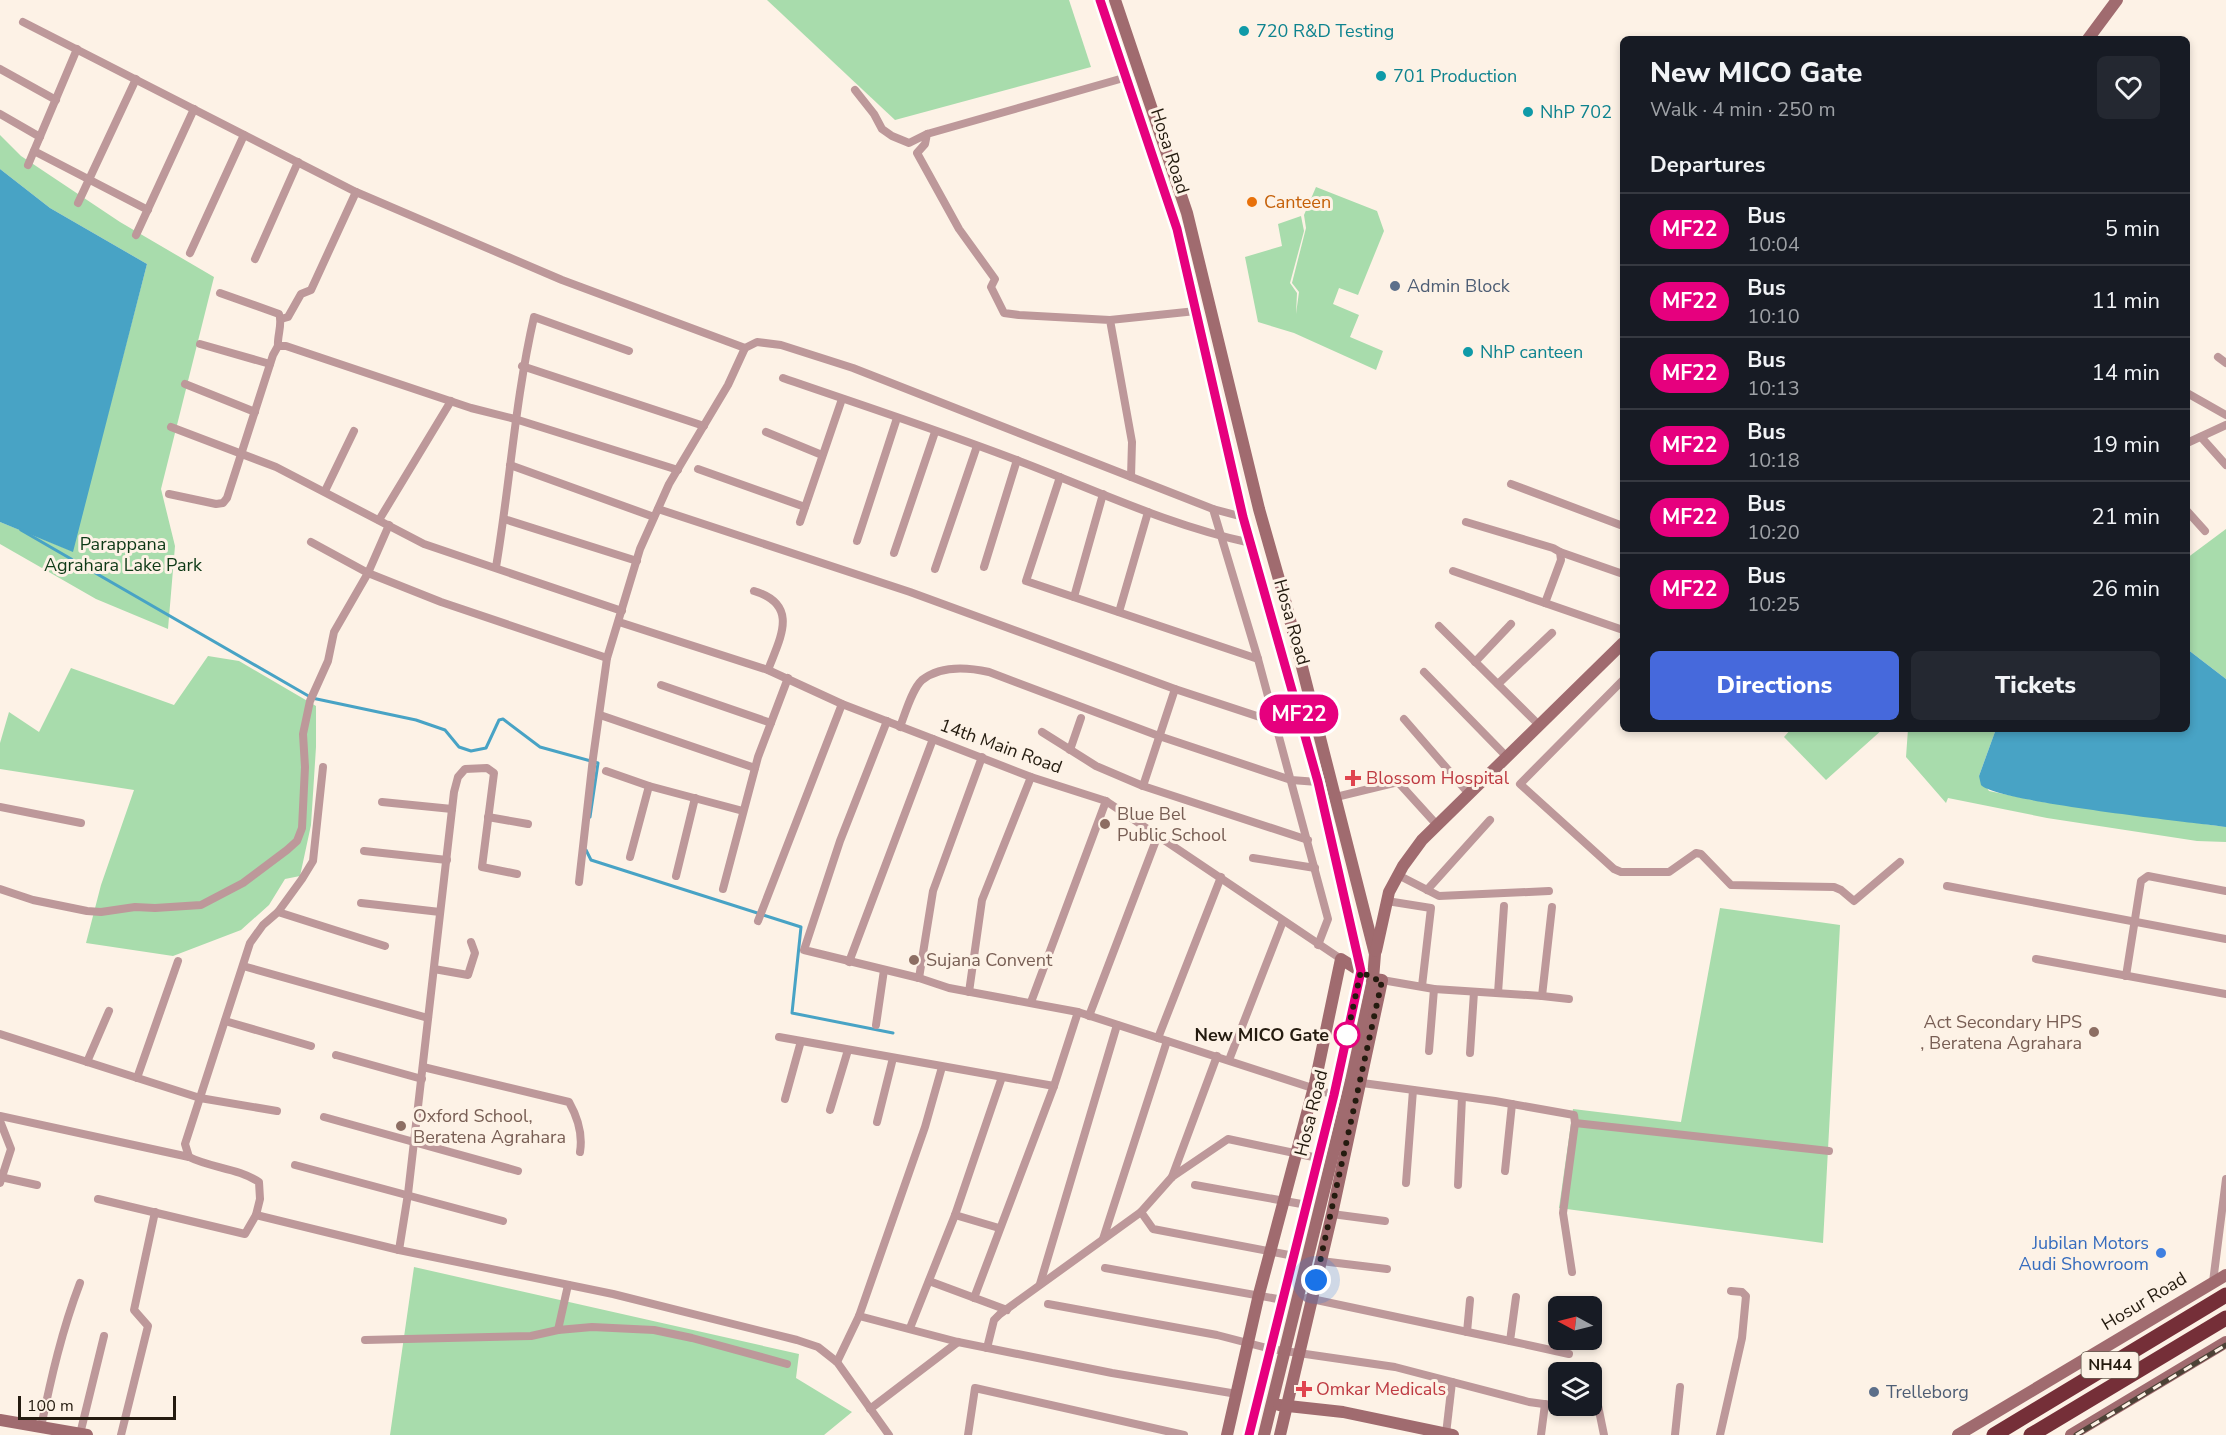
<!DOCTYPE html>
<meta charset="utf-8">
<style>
:root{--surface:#171b24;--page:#242831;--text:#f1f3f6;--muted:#9ea1a6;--line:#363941;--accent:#4669dc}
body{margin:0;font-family:"Nunito Sans",sans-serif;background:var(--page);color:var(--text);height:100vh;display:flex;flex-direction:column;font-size:22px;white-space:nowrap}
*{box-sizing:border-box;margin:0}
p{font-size:20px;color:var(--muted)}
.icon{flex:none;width:33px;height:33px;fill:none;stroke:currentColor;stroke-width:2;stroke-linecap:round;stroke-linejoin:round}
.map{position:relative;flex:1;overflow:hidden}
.sheet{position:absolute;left:1620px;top:36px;width:570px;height:696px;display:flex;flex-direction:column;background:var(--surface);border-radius:9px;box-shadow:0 3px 9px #0003}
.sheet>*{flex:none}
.badge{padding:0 12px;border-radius:20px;font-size:21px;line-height:39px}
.needle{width:39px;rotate:277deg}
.fabs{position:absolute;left:1548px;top:1296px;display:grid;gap:12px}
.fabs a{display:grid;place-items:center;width:54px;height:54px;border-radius:9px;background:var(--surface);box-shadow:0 3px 9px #0003;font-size:30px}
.scale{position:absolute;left:18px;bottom:15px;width:158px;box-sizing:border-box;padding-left:6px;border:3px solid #241b0f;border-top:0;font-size:16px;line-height:21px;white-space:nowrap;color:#241b0f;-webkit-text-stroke:4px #fdf2e6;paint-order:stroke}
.you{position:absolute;width:30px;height:30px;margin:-15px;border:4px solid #fff;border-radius:50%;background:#1a73e8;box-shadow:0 0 0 9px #1a73e833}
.map>.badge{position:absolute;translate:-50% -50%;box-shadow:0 0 0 3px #fff}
h2{padding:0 30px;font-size:22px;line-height:54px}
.round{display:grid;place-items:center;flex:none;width:63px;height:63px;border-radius:9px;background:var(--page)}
.headline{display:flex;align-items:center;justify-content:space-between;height:102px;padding:0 30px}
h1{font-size:28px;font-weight:800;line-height:45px}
.primary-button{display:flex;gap:12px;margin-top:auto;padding:12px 30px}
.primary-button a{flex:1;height:69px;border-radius:9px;background:var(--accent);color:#fff;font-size:24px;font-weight:800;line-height:69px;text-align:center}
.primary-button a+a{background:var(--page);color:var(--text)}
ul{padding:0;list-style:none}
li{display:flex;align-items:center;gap:18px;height:72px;padding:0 30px;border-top:2px solid var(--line)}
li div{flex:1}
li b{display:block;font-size:22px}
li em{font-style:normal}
li .badge{min-width:66px;font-weight:700;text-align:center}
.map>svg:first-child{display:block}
.green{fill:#a8dcac}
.water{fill:#48a3c5}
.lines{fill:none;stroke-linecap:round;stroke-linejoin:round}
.stream{stroke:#48a3c5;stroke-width:3}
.street{stroke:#bd989a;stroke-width:8}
.secondary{stroke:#a06b6f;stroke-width:12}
.highway{stroke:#752f38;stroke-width:15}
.rail-casing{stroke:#4c4236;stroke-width:5}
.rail{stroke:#fdf2e6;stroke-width:3;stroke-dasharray:9;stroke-linecap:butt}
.line-casing{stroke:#fff;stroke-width:14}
.line{stroke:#e6007e;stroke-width:9}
.walk{stroke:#241b0f;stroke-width:6;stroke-dasharray:0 10.8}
.culture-dot{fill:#0f9aa8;stroke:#fdf2e6;stroke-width:2}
.food-dot{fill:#e8710a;stroke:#fdf2e6;stroke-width:2}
.service-dot{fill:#5c6f8a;stroke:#fdf2e6;stroke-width:2}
.health-dot{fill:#e0444e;stroke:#fdf2e6;stroke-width:2}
.education-dot{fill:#8d6e63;stroke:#fdf2e6;stroke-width:2}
.stop-dot{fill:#fff;stroke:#e6007e;stroke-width:3}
.shop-dot{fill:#3f7fe0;stroke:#fdf2e6;stroke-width:2}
.labels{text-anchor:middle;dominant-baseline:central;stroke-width:6;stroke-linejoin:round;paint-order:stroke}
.shield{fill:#fdf2e6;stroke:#655c50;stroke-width:1.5}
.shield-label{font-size:16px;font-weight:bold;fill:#241b0f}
.culture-label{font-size:18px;fill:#0d838f;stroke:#fdf2e6;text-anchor:start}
.street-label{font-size:18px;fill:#241b0f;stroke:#fdf2e6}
.food-label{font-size:18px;fill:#c56008;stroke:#fdf2e6;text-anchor:start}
.service-label{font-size:18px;fill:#4e5e75;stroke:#fdf2e6;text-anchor:start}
.park-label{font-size:18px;fill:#0d3916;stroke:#fdf2e6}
.health-label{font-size:18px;fill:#be3a42;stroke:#fdf2e6;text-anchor:start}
.education-label{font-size:18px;fill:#785e54;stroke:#fdf2e6;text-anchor:start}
.stop-label{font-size:18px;font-weight:bold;fill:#241b0f;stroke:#fdf2e6;text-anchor:end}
.shop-label{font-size:18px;fill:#366cbe;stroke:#fdf2e6;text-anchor:end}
</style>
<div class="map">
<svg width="2226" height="1435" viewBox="0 0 2226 1435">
<rect width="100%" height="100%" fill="#fdf2e6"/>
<g class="green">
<path d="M767,0h302l22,67 -196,53z"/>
<path d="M0,135l21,21 99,66 94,55 -53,212 14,57 -7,83 -72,-30 -96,-55v-22l72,29 75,-287 -97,-56 -50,-39z"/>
<path d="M1316,187l61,24 7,20 -26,64 -19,-7 -6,16 26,11 -9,22 33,14 -7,19 -82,-37 -36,-11 -13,-65 37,-11 -4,-22 23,-8 3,15 -14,52 7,10 -1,21 3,-22 -7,-9 14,-55 -2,-13z"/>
<path d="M2226,529v150l-39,-30v-91z"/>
<path d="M208,656l31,5 77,45v41l-5,78 -11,51 -15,3 -16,26 -28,25 -68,26 -87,-13 15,-58 33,-95 -134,-21v-26l9,-31 30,20 32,-64 103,37z"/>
<path d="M1791,729h92l-57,51 -42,-43z"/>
<path d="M1908,729h88l-17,47 10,15 54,11 183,25v15l-29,-1 -150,-23 -99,-20 -2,5 -40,-46z"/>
<path d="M1720,908l120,17 -17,318 -264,-35 14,-99 108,13z"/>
<path d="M414,1267l385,87 -3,24 56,34 -28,23h-434z"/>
</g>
<g class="water">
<path d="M0,169l50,39 97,56 -74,288 -73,-30z"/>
<path d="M2187,649l39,30v148c-36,-5 -229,-25 -245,-42l-2,-9 17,-47h191z"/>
</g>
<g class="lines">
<g class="stream">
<path d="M21,530l291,168 104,22 29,10 14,17 12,4 15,-3 13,-28 4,-1 37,28 58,16 -8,54"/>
<path d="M586,850l5,10 210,67 -9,86 101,20"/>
</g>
<g class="street">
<path d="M23,22l333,170 206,88 183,68"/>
<path d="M0,69l56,31"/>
<path d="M1127,77l-200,57 -2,10 -8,9 42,76 36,50 -4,8 13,26 15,2 91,5 22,122 -1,35"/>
<path d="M855,90l19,24 8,15 10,7 17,7 18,-9"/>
<path d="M0,114l40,23"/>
<path d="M34,151l114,59"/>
<path d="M28,165l49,-116"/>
<path d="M78,203l58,-124"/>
<path d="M136,235l58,-126"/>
<path d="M190,253l54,-118"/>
<path d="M255,259l43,-97"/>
<path d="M220,293l59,21c4,9 -2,22 -1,32"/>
<path d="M281,319l7,-2 13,-23 10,-4 45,-98"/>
<path d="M1110,320l86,-9"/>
<path d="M200,344l70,20"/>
<path d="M2218,357l8,6"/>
<path d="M522,366l182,60"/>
<path d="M783,378c78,27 158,53 236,83 76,29 151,65 232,82"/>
<path d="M185,384l70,28"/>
<path d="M2187,393l39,22"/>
<path d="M171,427l105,40 148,77 198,67"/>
<path d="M766,432l56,23"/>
<path d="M2201,437l25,28"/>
<path d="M2187,443l39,-18"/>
<path d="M510,465l144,52"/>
<path d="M698,469l107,38"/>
<path d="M1060,477l-34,104 232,78"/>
<path d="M1511,484l112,42"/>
<path d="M325,491l29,-60"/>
<path d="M169,494l47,10 7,-1 4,-5 46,-143 5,-9h8l185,62 44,11 163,51"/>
<path d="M658,509l252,83 265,97 100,33 27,1"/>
<path d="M1213,509l45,150 70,260 -10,26"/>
<path d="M2187,511l18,20"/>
<path d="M504,519l133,42"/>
<path d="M379,520l72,-119"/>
<path d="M800,522l42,-123"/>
<path d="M1466,522l87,26 7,4 1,8 -16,43"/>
<path d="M857,541l40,-123"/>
<path d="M311,542l57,31 73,29 166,56"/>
<path d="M1560,552l63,22"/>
<path d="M894,553l41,-121"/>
<path d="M496,567c14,-83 19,-167 38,-250l95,34"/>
<path d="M984,567l33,-107"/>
<path d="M935,569l42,-123"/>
<path d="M1453,571l170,59"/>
<path d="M754,591c46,14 26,47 14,79"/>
<path d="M1074,597l29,-103"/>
<path d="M1119,612l29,-100"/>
<path d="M619,622l149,48 74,34 91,35 98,38 75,24 235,158"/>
<path d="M1439,626l100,99"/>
<path d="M1475,662l36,-38"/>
<path d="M1424,672l83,85"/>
<path d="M1623,680l-103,104 94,85 7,3h48l27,-19 5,1 30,31 103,2 7,3 13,11 46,-39"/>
<path d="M1498,684l54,-51"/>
<path d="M661,685l110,38"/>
<path d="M600,715l155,53"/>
<path d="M1404,719l65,75"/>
<path d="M887,721l-47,120 -36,109 115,28 30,10 129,24 256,83"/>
<path d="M900,727c5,-13 12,-38 22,-47 19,-15 45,-13 67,-8l170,64 132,44 27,2"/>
<path d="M1042,732l54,34 47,20 165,54"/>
<path d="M1070,750l11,-32"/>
<path d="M606,771l43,15 94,25"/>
<path d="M1143,786l32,-97"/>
<path d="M1336,797l62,-15 39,43"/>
<path d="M382,802l70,7"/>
<path d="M0,807l81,16"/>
<path d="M488,817l40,7"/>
<path d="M364,851l83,9"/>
<path d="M630,857l19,-71"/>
<path d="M1253,858l62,10"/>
<path d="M1398,875l41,21 110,-5"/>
<path d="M676,876l19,-78"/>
<path d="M579,882l14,-124 14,-100 33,-109 29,-65 59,-99 17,-37 12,-6 24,3 72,23 360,141 30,8"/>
<path d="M1947,886l279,53"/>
<path d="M0,889l33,11 54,11 14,1 34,-5 20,1 46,-3 42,-22 44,-33 10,-9 5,-13 3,-61 -2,-33 7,-33 18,-40 6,-29 34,-59 21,-48"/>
<path d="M723,889l35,-132 30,-79"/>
<path d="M1427,890l63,-70"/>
<path d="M1387,901l44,7 -9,78"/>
<path d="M361,903l79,9"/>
<path d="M1552,907l-10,89 27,3"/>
<path d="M278,912l24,-33 11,-18 10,-94"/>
<path d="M758,921l84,-217"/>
<path d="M385,946l-107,-34 -15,13 -13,18 -65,201 4,13c22,11 49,11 70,25l1,17 -4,16 143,35 214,44 184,46 21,7 19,15 52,73"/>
<path d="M2036,959l190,35"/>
<path d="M849,962l84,-223"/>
<path d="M243,966l185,52"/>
<path d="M434,969l34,6 7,-22 -4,-11"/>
<path d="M2126,976l15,-95 7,-5 78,15"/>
<path d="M919,978l14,-87 49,-134"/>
<path d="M1382,980l52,9 108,7"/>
<path d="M969,992l13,-92 49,-123"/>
<path d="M1498,993l6,-87"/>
<path d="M1031,1002l75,-201"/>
<path d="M1089,1016l69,-181"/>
<path d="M225,1021l86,25"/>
<path d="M876,1025l8,-55"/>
<path d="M0,1034l200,64 77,13"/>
<path d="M779,1037l275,49"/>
<path d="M1158,1038l63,-161"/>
<path d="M1429,1051l5,-62"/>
<path d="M1470,1053l4,-61"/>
<path d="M336,1055l86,24"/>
<path d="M1229,1060l54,-139"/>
<path d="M87,1062l22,-51"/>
<path d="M423,1067l146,35c9,16 14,32 11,50"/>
<path d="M137,1078l41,-117"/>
<path d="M1355,1082l140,19 79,14 1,8 -12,90 9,59"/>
<path d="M785,1099l16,-58"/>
<path d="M830,1110l18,-60"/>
<path d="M0,1116l189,41"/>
<path d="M324,1117l194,54"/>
<path d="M0,1121l11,28 -11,34"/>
<path d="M877,1122l16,-64"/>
<path d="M1575,1123l254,28"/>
<path d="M295,1165l208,56"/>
<path d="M1505,1171l7,-67"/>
<path d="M0,1177l37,8"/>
<path d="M1172,1177l45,-121"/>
<path d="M1406,1183l7,-93"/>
<path d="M1195,1185l112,20"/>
<path d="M1458,1185l4,-88"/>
<path d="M98,1199l147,35 11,-19"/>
<path d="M1141,1212l12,17 141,27"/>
<path d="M1332,1214l53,7"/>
<path d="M955,1215l44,13"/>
<path d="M1103,1239l64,-198"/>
<path d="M399,1250l9,-56 46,-402 4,-15 7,-8 22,-1 7,5 -12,94 35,7"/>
<path d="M1321,1261l66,8"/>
<path d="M1105,1268l178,32"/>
<path d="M929,1281l78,29"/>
<path d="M2213,1282l13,-103"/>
<path d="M1040,1284l77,-259"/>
<path d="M1516,1297l-6,44 59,13"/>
<path d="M974,1298l80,-212 24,-74"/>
<path d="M1307,1298l203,43"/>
<path d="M1048,1304l169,31 54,14 124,18 134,35 58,8"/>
<path d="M859,1316l99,26 154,31 125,21"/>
<path d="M910,1328l45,-113 47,-138"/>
<path d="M558,1330l10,-45"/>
<path d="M1467,1332l3,-32"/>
<path d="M365,1340l166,-4 27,-6 34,-3 62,3 38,8 95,26"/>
<path d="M987,1348l7,-28 6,-6 141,-102 31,-35 56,-38 90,19"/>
<path d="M837,1362l22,-46 66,-189 17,-60"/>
<path d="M1593,1381l11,54"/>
<path d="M870,1409l88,-67"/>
<path d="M41,1427c10,-49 21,-97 39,-144"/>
<path d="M80,1434l24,-98"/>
<path d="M1446,1434l6,-52"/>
<path d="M121,1435l27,-109 -14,-16 21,-98"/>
<path d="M968,1435l7,-47 209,47"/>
<path d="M1541,1435l4,-31"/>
<path d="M1675,1435l5,-48"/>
<path d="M1720,1435l22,-97 4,-42 -4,-4 -11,-1"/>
</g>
<g class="secondary">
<path d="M1100,0l77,229 66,288 75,265 43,189 -27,124 -85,340"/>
<path d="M1115,0l72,213 72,296 27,95 89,350 -2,25 -22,102 -87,354"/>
<path d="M2088,39l29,-39"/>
<path d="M1376,951l13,-59 14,-26 19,-26 201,-197"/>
<path d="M1279,1405l64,7 110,23"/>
<path d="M0,1420l87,15"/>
<path d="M1227,1435l32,-141 56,-211 26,-124 32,20 9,1 -2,10 -48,224 -52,221"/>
<path d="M1958,1435l268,-160"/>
<path d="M2071,1435l155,-93"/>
</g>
<g class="highway">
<path d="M1994,1435l232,-140"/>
<path d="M2031,1435l195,-117"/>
</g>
<g class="rail-casing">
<path id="rail" d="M2076,1435l150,-90"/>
</g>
<use href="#rail" class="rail"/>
</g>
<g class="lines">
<g class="line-casing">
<path id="line" d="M1100,0l77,229 66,288 75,265 43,189 -27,124 -85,340"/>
</g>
<use href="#line" class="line"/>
<path class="walk" d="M1316,1280l64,-290 2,-10 -9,-1 -12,-8 -14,64"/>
</g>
<g class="culture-dot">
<circle cx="1244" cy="31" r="6"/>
<circle cx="1381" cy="76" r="6"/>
<circle cx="1528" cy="112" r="6"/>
<circle cx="1468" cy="352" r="6"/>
</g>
<circle class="food-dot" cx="1252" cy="202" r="6"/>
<g class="service-dot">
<circle cx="1395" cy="286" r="6"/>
<circle cx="1874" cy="1392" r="6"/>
</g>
<g class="health-dot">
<path d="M1350 769h6v6h6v6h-6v6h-6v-6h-6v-6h6z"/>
<path d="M1301 1380h6v6h6v6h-6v6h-6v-6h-6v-6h6z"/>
</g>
<g class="education-dot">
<circle cx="1105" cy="824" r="6"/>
<circle cx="914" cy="960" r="6"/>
<circle cx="2094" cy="1032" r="6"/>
<circle cx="401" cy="1126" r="6"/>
</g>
<circle class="stop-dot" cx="1347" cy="1035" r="12"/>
<circle class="shop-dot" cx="2161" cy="1253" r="6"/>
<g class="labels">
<rect class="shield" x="2081.5" y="1352" width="57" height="26" rx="4.5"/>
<g class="shield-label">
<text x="2110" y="1365">NH44</text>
</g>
<g class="culture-label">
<text x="1256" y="31">720 R&amp;D Testing</text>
<text x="1393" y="76">701 Production</text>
<text x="1540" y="112">NhP 702</text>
<text x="1480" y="352">NhP canteen</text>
</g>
<g class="street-label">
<text transform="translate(1170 151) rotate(72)">Hosa Road</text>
<text transform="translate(1292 622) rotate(74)">Hosa Road</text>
<text transform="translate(1001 746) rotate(20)">14th Main Road</text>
<text transform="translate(1311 1113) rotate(-76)">Hosa Road</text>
<text transform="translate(2144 1301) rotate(-31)">Hosur Road</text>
</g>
<g class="food-label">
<text x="1264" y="202">Canteen</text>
</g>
<g class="service-label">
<text x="1407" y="286">Admin Block</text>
<text x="1886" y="1392">Trelleborg</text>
</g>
<g class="park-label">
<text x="123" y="544">Parappana<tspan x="123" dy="21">Agrahara Lake Park</tspan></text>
</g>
<g class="health-label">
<text x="1366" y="778">Blossom Hospital</text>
<text x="1316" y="1389">Omkar Medicals</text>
</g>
<g class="education-label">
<text x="1117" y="814">Blue Bel<tspan x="1117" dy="21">Public School</tspan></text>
<text x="926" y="960">Sujana Convent</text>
<text x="2082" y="1022" text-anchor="end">Act Secondary HPS<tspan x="2082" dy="21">, Beratena Agrahara</tspan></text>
<text x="413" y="1116">Oxford School,<tspan x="413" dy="21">Beratena Agrahara</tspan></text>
</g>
<g class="stop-label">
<text x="1329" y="1035">New MICO Gate</text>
</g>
<g class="shop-label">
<text x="2149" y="1243">Jubilan Motors<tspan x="2149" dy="21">Audi Showroom</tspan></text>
</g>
</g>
</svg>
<div class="fabs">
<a><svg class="needle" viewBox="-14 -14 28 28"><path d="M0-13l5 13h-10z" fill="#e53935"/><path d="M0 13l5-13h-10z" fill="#9ea1a6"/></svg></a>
<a><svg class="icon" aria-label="layers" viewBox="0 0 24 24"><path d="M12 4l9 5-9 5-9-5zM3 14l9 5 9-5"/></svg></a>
</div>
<div class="scale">100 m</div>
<div class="you" style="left:1316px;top:1280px"></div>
<b class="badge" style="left:1299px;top:714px;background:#e6007e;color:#fff">MF22</b>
<section class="sheet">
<div class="headline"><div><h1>New MICO Gate</h1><p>Walk · 4 min · 250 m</p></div><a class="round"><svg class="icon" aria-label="heart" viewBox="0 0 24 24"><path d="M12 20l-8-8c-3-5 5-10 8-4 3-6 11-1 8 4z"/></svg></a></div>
<h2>Departures</h2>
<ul>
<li><span class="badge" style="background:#e6007e;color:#fff">MF22</span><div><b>Bus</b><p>10:04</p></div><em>5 min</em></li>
<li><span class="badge" style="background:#e6007e;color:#fff">MF22</span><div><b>Bus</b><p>10:10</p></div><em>11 min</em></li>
<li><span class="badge" style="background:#e6007e;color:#fff">MF22</span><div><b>Bus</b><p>10:13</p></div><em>14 min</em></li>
<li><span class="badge" style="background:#e6007e;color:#fff">MF22</span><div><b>Bus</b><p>10:18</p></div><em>19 min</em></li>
<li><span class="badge" style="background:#e6007e;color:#fff">MF22</span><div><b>Bus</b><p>10:20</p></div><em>21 min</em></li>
<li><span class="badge" style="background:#e6007e;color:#fff">MF22</span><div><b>Bus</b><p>10:25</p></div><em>26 min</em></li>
</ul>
<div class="primary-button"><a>Directions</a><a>Tickets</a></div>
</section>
</div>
